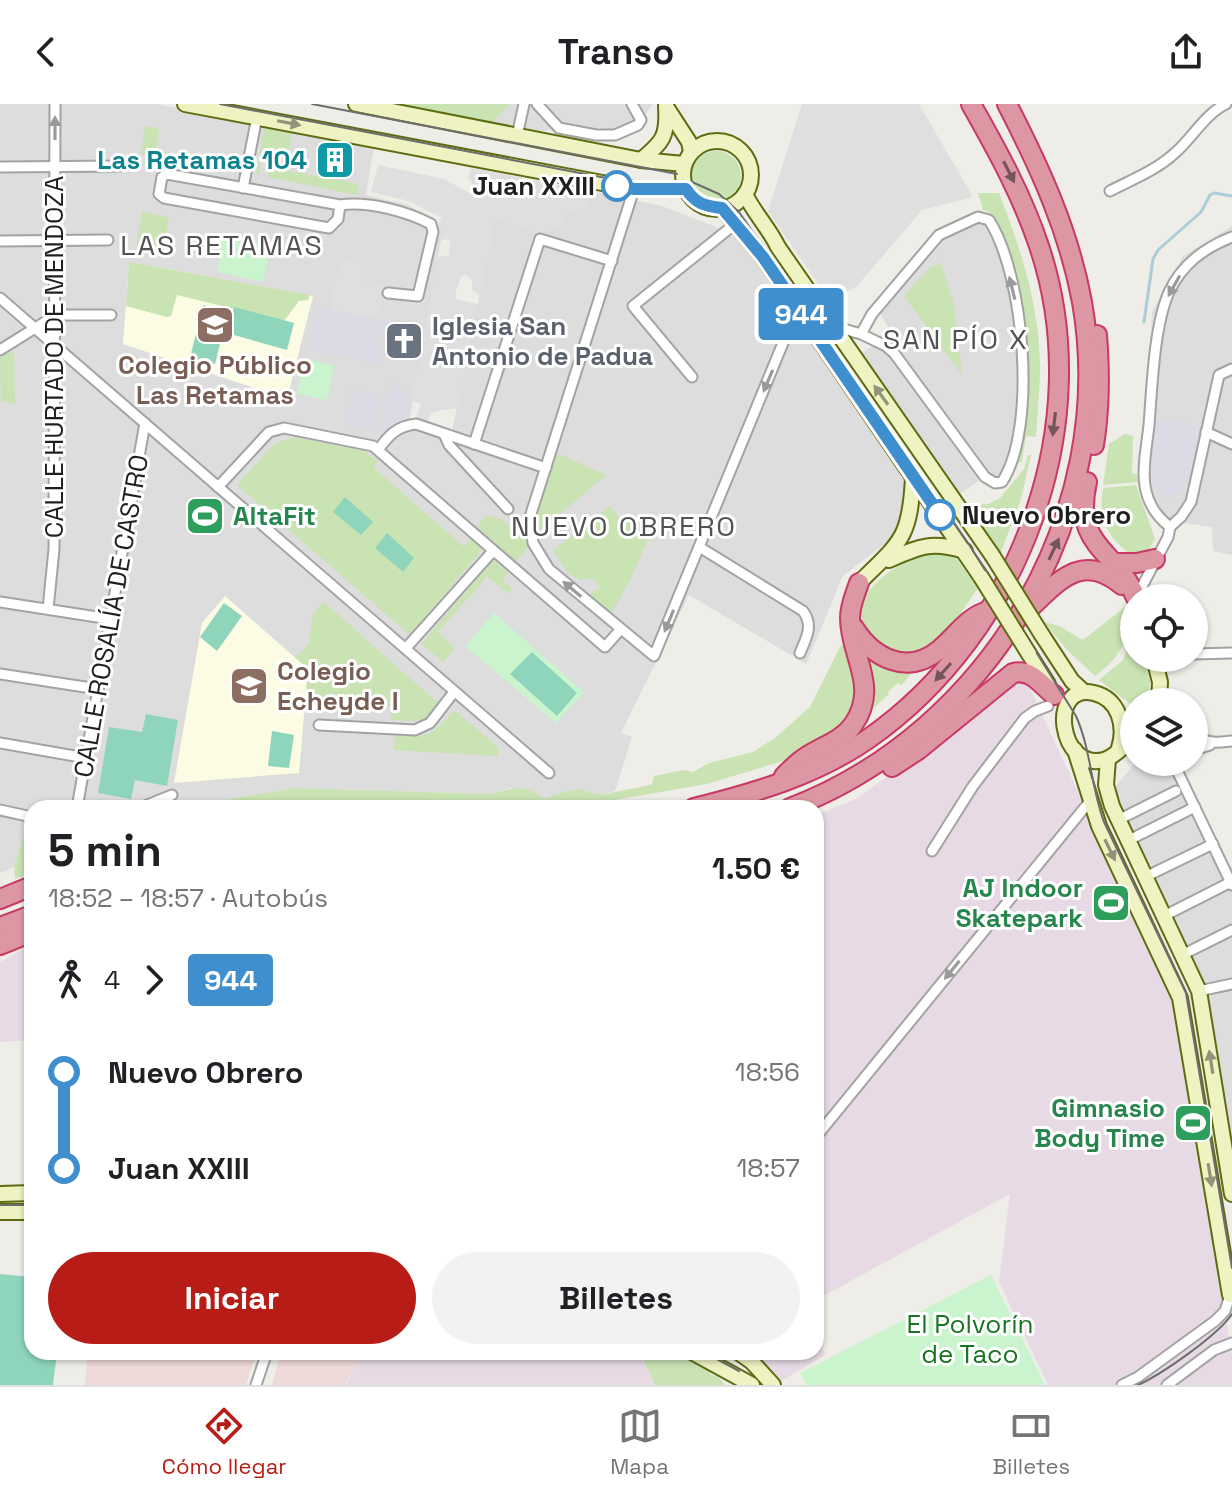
<!DOCTYPE html>
<html lang="es">
<meta charset="utf-8">
<style>
:root{--surface:#fff;--page:#f2f2f2;--text:#202124;--muted:#757577;--line:#e0e0e0;--accent:#b81c16}
body{margin:0;font-family:"Space Grotesk",sans-serif;background:var(--page);color:var(--text);height:100vh;display:flex;flex-direction:column;font-size:30px;white-space:nowrap}
*{box-sizing:border-box;margin:0}
p{font-size:26px;color:var(--muted)}
.icon{flex:none;width:44px;height:44px;fill:none;stroke:currentColor;stroke-width:2;stroke-linecap:round;stroke-linejoin:round}
.map{position:relative;flex:1;overflow:hidden}
.drawer{position:absolute;left:24px;top:696px;width:800px;height:560px;display:flex;flex-direction:column;background:var(--surface);border-radius:24px;box-shadow:0 2px 6px #0004}
.drawer>*{flex:none}
.badge{padding:0 16px;border-radius:6px;font-size:28px;line-height:52px}
.buttons{position:absolute;left:1120px;top:480px;display:grid;gap:16px}
.buttons a{display:grid;place-items:center;width:88px;height:88px;border-radius:50%;background:var(--surface);box-shadow:0 2px 6px #0004;font-size:40px}
.map>.badge{position:absolute;translate:-50% -50%;box-shadow:0 0 0 4px #fff}
.legs{display:flex;align-items:center;gap:12px;height:88px;padding:0 24px;font-size:26px}
.legs p{margin-inline-start:auto}
.head{display:flex;align-items:center;justify-content:space-between;height:136px;padding:0 24px}
h1{font-size:44px;font-weight:700;line-height:60px}
.primary-button{display:flex;gap:16px;margin-top:auto;padding:16px 24px}
.primary-button a{flex:1;height:92px;border-radius:48px;background:var(--accent);color:#fff;font-size:32px;font-weight:700;line-height:92px;text-align:center}
.primary-button a+a{background:var(--page);color:var(--text)}
ul{padding:0 24px;list-style:none}
li{display:flex;align-items:center;gap:28px;height:96px;font-size:30px}
li i{display:grid;place-items:center;width:12px;height:100%;margin:0 10px;background:currentColor}
li i::after{content:'';width:20px;height:20px;margin:-10px;border:6px solid;border-radius:50%;background:var(--surface)}
li p{margin-inline-start:auto}
li:first-child i{background:linear-gradient(#0000 50%,currentColor 0)}
li:last-child i{background:linear-gradient(currentColor 50%,#0000 0)}
header{display:flex;justify-content:space-between;align-items:center;height:104px;padding:0 24px;background:var(--surface);font-size:36px;font-weight:700}
.menu{display:flex;justify-content:space-around;align-items:center;height:112px;border-top:2px solid var(--line);background:var(--surface);font-size:22px;color:var(--muted)}
.menu a{display:grid;justify-items:center;gap:4px}
.menu .on{color:var(--accent)}
.map>svg:first-child{display:block}
.residential{fill:#ddd}
.commercial{fill:#eedad8}
.industrial{fill:#e7dae4}
.education{fill:#fbfce3}
.grass{fill:#c9e3b3}
.park{fill:#c9f4ce}
.pitch{fill:#8ed5bc}
.parking{fill:#dfdfdf}
.plaza{fill:#dcdbe5}
.lines{fill:none;stroke-linecap:round;stroke-linejoin:round}
.stream{stroke:#acccd8;stroke-width:3}
.minor-casing{stroke:#a3a3a3;stroke-width:13}
.secondary-casing{stroke:#5e6c11;stroke-width:18}
.motorway-casing{stroke:#c83965;stroke-width:22}
.minor{stroke:#fff;stroke-width:9}
.secondary{stroke:#eef3c1;stroke-width:14}
.motorway{stroke:#dd97a2;stroke-width:18}
.tram{stroke:#6d6d6d;stroke-width:2}
.secondary-bridge-casing{stroke:#5e6c11;stroke-width:18;stroke-linecap:butt}
.secondary-bridge{stroke:#eef3c1;stroke-width:14}
.oneway{fill:#919478}
.oneway2{fill:#9a9a9a}
.oneway3{fill:#74555a}
.line-1-casing{stroke:#fff;stroke-width:18}
.line-1{stroke:#3f8fcf;stroke-width:12}
.stop-1-dot{fill:#fff;stroke:#3f8fcf;stroke-width:4}
.labels{text-anchor:middle;dominant-baseline:central;stroke-width:6;stroke-linejoin:round;paint-order:stroke}
.culture-label{font-size:26px;font-weight:bold;fill:#0d838f;stroke:#fff;text-anchor:end}
.stop-label{font-size:26px;font-weight:bold;fill:#1f1f1f;stroke:#fff;text-anchor:end}
.worship-label{font-size:26px;font-weight:bold;fill:#5b616d;stroke:#fff;text-anchor:start}
.street-label{font-size:26px;fill:#1f1f1f;stroke:#fff}
.education-label{font-size:26px;font-weight:bold;fill:#785e54;stroke:#fff}
.leisure-label{font-size:26px;font-weight:bold;fill:#27864d;stroke:#fff;text-anchor:end}
.park-label{font-size:26px;fill:#187323;stroke:#fff}
.neighbourhood-label{font-size:28px;letter-spacing:2px;fill:#525252;stroke:#fff}
</style>
<header><svg class="icon" aria-label="back" viewBox="0 0 24 24"><path d="M15 5l-7 7 7 7"/></svg>Transo<svg class="icon" aria-label="share" viewBox="0 0 24 24"><path d="M12 15V3M7 8l5-5 5 5M5 13v7h14v-7"/></svg></header>
<div class="map">
<svg width="1232" height="1281" viewBox="0 0 1232 1281">
<rect width="100%" height="100%" fill="#efede7"/>
<g class="residential">
<path d="M0,0h157l217,42 -8,49 43,10 34,24 -33,189 42,14 43,-214 70,-7 20,3 5,-23 72,15 52,20 27,15 154,223 11,24 -8,45 -55,43 -37,88 -117,-69 -68,138 11,4 -17,54 -16,4 -18,-6 -38,10 -33,-11 -22,6 -194,-6 -75,13h-28l-19,7h-140v17h-5l-13,42 -14,6z"/>
<path d="M356,0h297l-15,21 -23,10 -56,-7 -42,8z"/>
<path d="M969,116h20l30,97v112l-17,53 -18,-5 -28,20 -98,-142 33,-21 -13,-26 61,-73z"/>
<path d="M1232,122v329l-19,-4 -1,-24 -57,-8 -12,-25 9,-182 31,-56z"/>
<path d="M1136,658h43l53,107v316l-31,-200 -83,-175 -3,-23z"/>
</g>
<g class="commercial">
<path d="M88,1248h168l-10,33h-161z"/>
<path d="M281,1248h81l-17,33h-73z"/>
</g>
<g class="industrial">
<path d="M1024,571l150,326 58,354v30h-184l-49,-103 11,-88 -194,106v-485l42,-17z"/>
<path d="M32,840v96l-32,2v-80z"/>
<path d="M816,1224l9,27 -45,27 -36,-30h72z"/>
<path d="M362,1248h270l14,12 9,21h-309z"/>
</g>
<g class="education">
<path d="M129,158l184,34 -26,103 -164,-55z"/>
<path d="M225,492l83,73 -9,104 -125,10 28,-160z"/>
</g>
<g class="grass">
<path d="M399,0h111l-18,18z"/>
<path d="M145,22l14,3 -2,22 80,15 -5,4 -91,-16z"/>
<path d="M264,24l28,5 -4,22 -26,-3 -3,23 -3,-1z"/>
<circle cx="716" cy="72" r="25"/>
<path d="M269,63l90,17 -2,11 -89,-18z"/>
<path d="M978,89h21c23,58 42,118 41,182 -1,21 -3,42 -4,62l-10,-1 -4,26h-3l-5,10 9,-38 4,-49 -21,-139 -9,-23 -8,-11 -6,-2z"/>
<path d="M142,107l27,7 -6,36 -27,-3z"/>
<path d="M129,158l181,33 -2,5 -9,1 -15,20 -107,-26 -6,21 -4,1 -41,-11z"/>
<path d="M941,159l13,42 8,70 -58,-79 25,-28z"/>
<path d="M14,247l1,53 -14,-3 -1,-44z"/>
<path d="M1125,330l8,2 -1,38h5l1,8 -35,3 6,-41z"/>
<path d="M294,333l70,14 14,10 -5,6 91,80 7,-8 11,11 -72,85 -173,-150 37,-41z"/>
<path d="M559,350l47,21 -70,59 1,-21 18,-58z"/>
<path d="M1028,351h3l-10,44 -20,53 -35,-46 22,-2 12,-6 24,-29z"/>
<path d="M1136,381l19,54 -6,10 -15,8c-27,-20 -36,-36 -31,-69z"/>
<path d="M610,402l15,19 14,-11 6,6 12,-2 -25,58 -21,38 -23,-19 13,-8 -9,-9 -12,2 -12,-7 -15,-23z"/>
<path d="M486,411l15,4 29,26 -14,16 -39,-34z"/>
<path d="M942,448l14,6 22,30c-17,23 -38,65 -71,66 -10,1 -21,-4 -30,-7 -5,-7 -11,-14 -14,-22 -13,-39 48,-72 79,-73z"/>
<path d="M493,456l15,13 -6,7 10,9 -4,4 -21,-16 -49,55 17,16 -12,14 -22,-18z"/>
<path d="M323,497l117,104c-16,20 -25,16 -49,15v-14l-86,-3 3,-34 -13,-12 14,-13 4,-30z"/>
<path d="M1125,503l7,19c-10,24 -15,33 -37,50l-27,-25 -24,-29 15,4 24,14z"/>
<path d="M1133,530l1,24h9l7,23 -3,21h-13v5l-35,-27 24,-20z"/>
<path d="M841,541l6,3 9,30 -1,20 -12,27 -34,23 -26,13 -76,23 -139,24h-396l19,-7h28l75,-13 194,6c20,-5 39,-11 55,5l28,-9 10,-1 18,6 47,-9 6,-2 2,-8 29,-6 10,2 16,-9 44,-11 22,-14 35,-31z"/>
<path d="M866,552l20,11 31,1 -16,17 -3,-2 -10,9 1,2 -25,23z"/>
<path d="M454,606l45,38 -2,8 -103,-6 1,-16c35,4 35,3 59,-24z"/>
<path d="M27,720l5,1v48l-17,6 -1,-12z"/>
<path d="M653,1248h8l51,17 -2,5 8,3 7,8h-70l-15,-32 12,2z"/>
</g>
<g class="park">
<path d="M223,132l48,9 -8,37 -46,-10z"/>
<path d="M304,255l30,6 -7,35 -30,-6z"/>
<path d="M494,509l90,79 -28,31 -91,-77z"/>
<path d="M991,1171l54,110h-239l-6,-12z"/>
</g>
<g class="pitch">
<path d="M203,201l25,6 -13,53 -25,-6z"/>
<path d="M234,203l60,16 -7,27 -60,-17z"/>
<path d="M345,393l28,25 -12,13 -28,-23z"/>
<path d="M387,429l27,25 -11,14 -28,-24z"/>
<path d="M224,499l18,13 -25,35 -17,-14z"/>
<path d="M532,548l45,41 -20,23 -47,-42z"/>
<path d="M146,610l32,6 -11,66 -32,-6 -4,19 -33,-6 11,-66 33,5z"/>
<path d="M272,627l22,4 -5,33 -21,-2z"/>
<path d="M0,1170l32,3v75h25l-4,33h-53z"/>
</g>
<g class="parking">
<path d="M802,0h117l54,93 -51,13 -65,76 -27,15 -62,-90z"/>
<path d="M378,61l66,14 33,18 1,-6 -10,-13 3,-10 119,23 -5,26 -20,-6 -4,20 -12,-6 -3,11 -51,-17 -15,76 -8,-5v-10l-7,-6 -4,3 -5,14v8l22,5 -20,104 -25,4 -5,6v6l-13,-4 6,-16 -8,-3 25,-144 11,-2 1,-16 -9,1 2,-11 -5,-4 4,-7 -33,-17 -38,-9z"/>
<path d="M340,155l28,6 -3,16 20,4 -7,34 -48,-8z"/>
</g>
<g class="plaza">
<path d="M318,204l70,13 -3,11 -6,-1 -4,17 7,2 -3,14 -69,-14z"/>
<path d="M390,276l17,12 2,8v18l-12,3 -17,16z"/>
<path d="M352,286l28,5 -8,34 -27,-6z"/>
<path d="M1158,315l43,7 -17,66 -6,-2 -9,11 -11,-5 -2,-11 -7,-2z"/>
</g>
<g class="lines">
<path class="stream" d="M1144,218l9,-63 5,-9 43,-38 9,-17 4,-2 18,3"/>
<g class="minor-casing">
<g id="minor">
<path d="M537,0l22,24 37,7h19l23,-10 3,-5 -9,-16"/>
<path d="M517,32l7,-32"/>
<path d="M0,63l120,-1"/>
<path d="M243,84l14,-71"/>
<path d="M634,85l-104,328 3,26 16,26 105,87 143,-347"/>
<path d="M1110,87c23,-12 47,-21 66,-39 17,-15 29,-38 50,-48"/>
<path d="M340,101l-2,14 -9,9 -165,-30 -5,-4 3,-17 5,-3 173,31c28,-4 66,6 91,19l2,8 -15,64 -30,-3"/>
<path d="M0,137l108,-1"/>
<path d="M0,194l549,475"/>
<path d="M833,222l28,8 25,12 8,7 91,124 10,6 7,-1c36,-55 22,-208 -13,-262l-11,-3 -39,18 -67,79 -11,20"/>
<path d="M0,246l56,-35h55"/>
<path d="M692,273l-59,-71 102,-82"/>
<path d="M1206,328l26,12"/>
<path d="M444,330l5,11 59,64"/>
<path d="M474,340l66,-205 72,22"/>
<path d="M378,346c11,-15 19,-24 38,-26l130,44"/>
<path d="M218,383l51,-55 15,-4 89,18 232,201 15,-17"/>
<path d="M1170,423c-14,-11 -22,-23 -25,-41 -3,-19 2,-41 4,-61 3,-38 5,-99 20,-133 13,-28 35,-44 63,-55"/>
<path d="M1170,423l11,-10 10,-15 28,-127 13,-6"/>
<path d="M701,444l102,63c11,15 3,27 -3,42"/>
<path d="M1137,492l31,-59 2,-10"/>
<path d="M0,498l110,17"/>
<path d="M48,505l6,-60 1,-445"/>
<path d="M406,544l87,-97"/>
<path d="M1194,550l38,-1"/>
<path d="M0,570l98,15"/>
<path d="M319,621l96,5 15,-7 24,-31"/>
<path d="M1194,632c13,7 24,7 38,5"/>
<path d="M0,639l86,15"/>
<path d="M1194,646l16,-5"/>
<path d="M1173,658l59,123"/>
<path d="M77,704l68,-385"/>
<path d="M140,704l32,-13"/>
<path d="M0,706l32,7"/>
<path d="M1118,716l58,-29"/>
<path d="M1127,737l68,-34"/>
<path d="M932,747l41,-65 52,-68 10,-7 13,-5"/>
<path d="M1145,773l68,-33"/>
<path d="M1164,812l67,-34"/>
<path d="M1182,851l50,-25"/>
<path d="M1199,887l33,-7"/>
<path d="M816,1033l274,-336"/>
<path d="M256,1281l11,-33"/>
<path d="M1122,1281l16,-8 77,-56 10,-10 5,-16"/>
<path d="M1167,1281l47,-35 18,-7"/>
</g>
</g>
<g class="secondary-casing">
<g id="secondary">
<path d="M185,0l449,85h52"/>
<path d="M356,0l285,56 43,4"/>
<path d="M667,4l22,34 2,10"/>
<circle cx="717" cy="71" r="34"/>
<path d="M641,56c22,-18 27,-24 25,-54"/>
<path d="M745,90c9,19 24,34 33,53l214,308"/>
<path d="M722,104l41,49 218,320"/>
<path d="M889,456c32,-14 42,-19 76,-9"/>
<path d="M859,479c42,-42 51,-44 54,-106"/>
<path d="M1042,531l30,46 12,11"/>
<path d="M1029,550l19,30"/>
<path d="M1154,554l6,24 -1,20"/>
<path d="M1119,644c7,-22 0,-49 -25,-55 -47,-11 -35,79 10,67 11,-3 21,-16 30,-22"/>
<path d="M1075,646l24,76 81,172 50,297"/>
<path d="M1108,655l-2,26 6,21 87,185 33,203"/>
<path d="M0,1090l32,-1"/>
<path d="M0,1108h32"/>
<path d="M692,1248l60,33"/>
<path d="M738,1248l14,10 21,23"/>
</g>
</g>
<g class="motorway-casing">
<g id="motorway">
<path d="M1094,341c6,-37 6,-73 3,-110"/>
<path d="M1087,378c-15,66 30,67 49,116"/>
<path d="M1112,459h25l18,-4"/>
<path d="M1032,502c29,-28 52,-53 90,-21"/>
<path d="M854,524c19,30 53,48 85,22 17,-14 28,-33 49,-39"/>
<path d="M892,663l26,-17 95,-77c19,-4 27,11 41,22"/>
<path d="M784,672c6,-6 12,-12 19,-17 16,-12 38,-17 50,-34 27,-39 -3,-68 -3,-107 0,-13 5,-23 9,-35"/>
<path d="M694,704c61,-15 122,-33 174,-69 151,-105 231,-315 171,-493 -17,-51 -42,-96 -68,-142"/>
<path d="M790,704c199,-76 329,-294 292,-506 -13,-71 -42,-134 -75,-198"/>
<path d="M0,795l32,-13"/>
<path d="M0,823l32,-12"/>
<path d="M0,841l32,-13"/>
</g>
</g>
<use href="#minor" class="minor"/>
<use href="#secondary" class="secondary"/>
<use href="#motorway" class="motorway"/>
<g class="tram">
<path d="M220,0l402,77 70,1 27,12 20,18 231,334 106,170c15,34 15,71 28,106l82,171 46,275"/>
<path d="M312,0l365,70"/>
<path d="M0,1101h32"/>
<path d="M704,1248l35,19"/>
<path d="M1138,1281c24,-11 79,-49 94,-71"/>
</g>
<g class="secondary-bridge-casing">
<g id="secondary-bridge">
<path d="M992,451l50,80"/>
<path d="M981,473l48,77"/>
</g>
</g>
<use href="#secondary-bridge" class="secondary-bridge"/>
</g>
<defs><path id="oneway-solid" d="M-6-.8H1V-3.2L6.5 0L1 3.2V.8H-6Z" transform="scale(2)"/></defs>
<g class="oneway">
<use href="#oneway-solid" transform="translate(289 19) rotate(11)"/>
<use href="#oneway-solid" transform="translate(881 291) rotate(-126)"/>
<use href="#oneway-solid" transform="translate(1110 746) rotate(64)"/>
<use href="#oneway-solid" transform="translate(1211 958) rotate(-99)"/>
<use href="#oneway-solid" transform="translate(1210 1071) rotate(81)"/>
</g>
<g class="oneway2">
<use href="#oneway-solid" transform="translate(55 24) rotate(-90)"/>
<use href="#oneway-solid" transform="translate(1174 182) rotate(119)"/>
<use href="#oneway-solid" transform="translate(1012 184) rotate(-104)"/>
<use href="#oneway-solid" transform="translate(768 277) rotate(113)"/>
<use href="#oneway-solid" transform="translate(572 485) rotate(-140)"/>
<use href="#oneway-solid" transform="translate(669 517) rotate(113)"/>
<use href="#oneway-solid" transform="translate(952 866) rotate(129)"/>
</g>
<g class="oneway3">
<use href="#oneway-solid" transform="translate(1009 68) rotate(63)"/>
<use href="#oneway-solid" transform="translate(1054 320) rotate(97)"/>
<use href="#oneway-solid" transform="translate(1054 445) rotate(-65)"/>
<use href="#oneway-solid" transform="translate(943 568) rotate(132)"/>
</g>
<g class="lines">
<g class="line-1-casing">
<path id="line-1" d="M617,82l17,3h52c10,15 19,17 36,19l41,49 177,258"/>
</g>
<use href="#line-1" class="line-1"/>
</g>
<defs>
<g id="building-square" transform="scale(2)"><rect x="-9" y="-9" width="18" height="18" rx="4" fill="#0f9aa8" stroke="#fff"/><path d="M-4-6H4V6H1V3H-1V6H-4ZM-2.5-4.3h1.7v1.8h-1.7ZM.8-4.3h1.7v1.8H.8ZM-2.5-1h1.7V.8h-1.7ZM.8-1h1.7V.8H.8Z" fill="#fff"/></g>
<g id="school-square" transform="scale(2)"><rect x="-9" y="-9" width="18" height="18" rx="4" fill="#8d6e63" stroke="#fff"/><path d="M0-5L7-2L0 1L-7-2ZM-4 1L0 2.5L4 1V4Q0 6-4 4Z" fill="#fff"/></g>
<g id="church-square" transform="scale(2)"><rect x="-9" y="-9" width="18" height="18" rx="4" fill="#6b7280" stroke="#fff"/><path d="M-1.2-6h2.4v3.5h3.3v2.4h-3.3V6h-2.4V-.1h-3.3v-2.4h3.3Z" fill="#fff"/></g>
<g id="stadium-square" transform="scale(2)"><rect x="-9" y="-9" width="18" height="18" rx="4" fill="#2e9e5b" stroke="#fff"/><path d="M0-5a6.5 5 0 1 0 0 10a6.5 5 0 1 0 0-10ZM-3.5-1.8h7v3.6h-7Z" fill="#fff"/></g>
</defs>
<g fill-rule="evenodd">
<use href="#building-square" x="335" y="56"/>
<use href="#school-square" x="215" y="221"/>
<use href="#church-square" x="404" y="237"/>
<use href="#stadium-square" x="205" y="412"/>
<use href="#school-square" x="249" y="582"/>
<use href="#stadium-square" x="1111" y="799"/>
<use href="#stadium-square" x="1193" y="1019"/>
</g>
<g class="stop-1-dot">
<circle cx="617" cy="82" r="14"/>
<circle cx="940" cy="411" r="14"/>
</g>
<g class="labels">
<g class="culture-label">
<text x="307" y="56">Las Retamas 104</text>
</g>
<g class="stop-label">
<text x="595" y="82">Juan XXIII</text>
<text x="962" y="411" text-anchor="start">Nuevo Obrero</text>
</g>
<g class="worship-label">
<text x="432" y="222">Iglesia San<tspan x="432" dy="30">Antonio de Padua</tspan></text>
</g>
<g class="street-label">
<text transform="translate(54 253) rotate(-90)">CALLE HURTADO DE MENDOZA</text>
<text transform="translate(111 512) rotate(-80)">CALLE ROSALÍA DE CASTRO</text>
</g>
<g class="education-label">
<text x="215" y="261">Colegio Público<tspan x="215" dy="30">Las Retamas</tspan></text>
<text x="277" y="567" text-anchor="start">Colegio<tspan x="277" dy="30">Echeyde I</tspan></text>
</g>
<g class="leisure-label">
<text x="233" y="412" text-anchor="start">AltaFit</text>
<text x="1083" y="784">AJ Indoor<tspan x="1083" dy="30">Skatepark</tspan></text>
<text x="1165" y="1004">Gimnasio<tspan x="1165" dy="30">Body Time</tspan></text>
</g>
<g class="park-label">
<text x="970" y="1220">El Polvorín<tspan x="970" dy="30">de Taco</tspan></text>
</g>
<g class="neighbourhood-label">
<text x="222" y="141">LAS RETAMAS</text>
<text x="956" y="235">SAN PÍO X</text>
<text x="624" y="422">NUEVO OBRERO</text>
</g>
</g>
</svg>
<div class="buttons">
<a><svg class="icon" aria-label="locate" viewBox="0 0 24 24"><circle cx="12" cy="12" r="6"/><path d="M12 2v4M12 18v4M2 12h4M18 12h4"/></svg></a>
<a><svg class="icon" aria-label="layers" viewBox="0 0 24 24"><path d="M12 4l9 5-9 5-9-5zM3 14l9 5 9-5"/></svg></a>
</div>
<b class="badge" style="left:801px;top:210px;background:#3f8fcf;color:#fff">944</b>
<section class="drawer">
<div class="head"><div><h1>5 min</h1><p>18:52 – 18:57 · Autobús</p></div><b>1.50 €</b></div>
<div class="legs"><svg class="icon" aria-label="walk" viewBox="0 0 24 24"><circle cx="13" cy="4" r="2"/><path d="M13 8l-2 6 4 7M11 14l-3 7M7 12l3-4h3l4 4"/></svg>4<svg class="icon" aria-label="forward" viewBox="0 0 24 24"><path d="M9 5l7 7-7 7"/></svg><b class="badge" style="background:#3f8fcf;color:#fff">944</b></div>
<ul>
<li><i style="color:#3f8fcf"></i><b>Nuevo Obrero</b><p>18:56</p></li>
<li><i style="color:#3f8fcf"></i><b>Juan XXIII</b><p>18:57</p></li>
</ul>
<div class="primary-button"><a>Iniciar</a><a>Billetes</a></div>
</section>
</div>
<nav class="menu">
<a class="on"><svg class="icon" aria-label="directions" viewBox="0 0 24 24"><path d="M12 3l9 9-9 9-9-9zM9 14v-3h6M13 9l2 2-2 2"/></svg>Cómo llegar</a>
<a><svg class="icon" aria-label="map" viewBox="0 0 24 24"><path d="M3 6l6-2 6 2 6-2v14l-6 2-6-2-6 2zM9 4v14M15 6v14"/></svg>Mapa</a>
<a><svg class="icon" aria-label="tickets" viewBox="0 0 24 24"><path d="M3 7h18v10H3zM15 7v10"/></svg>Billetes</a>
</nav>
